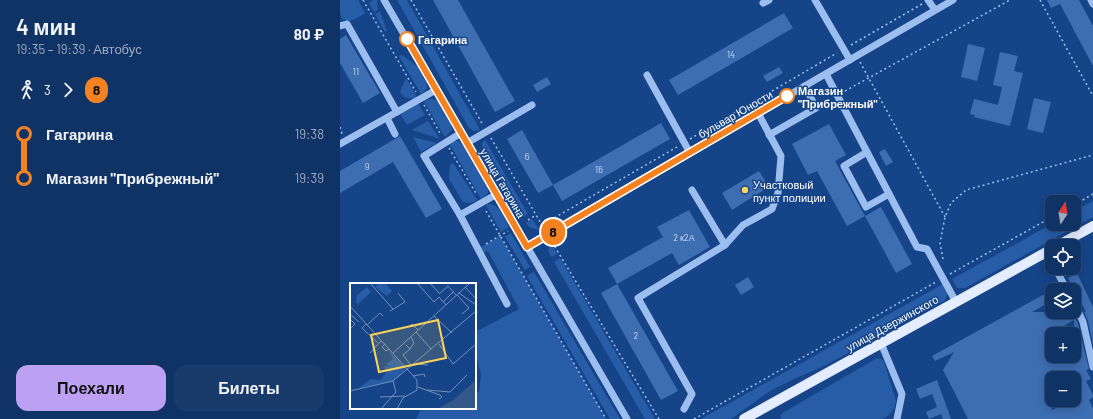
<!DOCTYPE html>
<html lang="ru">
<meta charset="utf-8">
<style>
:root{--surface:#103366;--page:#193b6c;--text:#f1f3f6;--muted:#9caabf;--line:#304e7a;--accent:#bca0f2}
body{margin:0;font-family:Barlow,sans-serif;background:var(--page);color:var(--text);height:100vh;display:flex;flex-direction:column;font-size:15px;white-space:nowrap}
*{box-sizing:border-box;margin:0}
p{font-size:13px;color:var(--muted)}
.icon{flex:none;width:22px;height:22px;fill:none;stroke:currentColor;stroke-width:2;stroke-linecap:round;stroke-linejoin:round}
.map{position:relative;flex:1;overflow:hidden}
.details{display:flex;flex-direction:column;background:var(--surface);width:340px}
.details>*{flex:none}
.badge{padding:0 8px;border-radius:13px;font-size:14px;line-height:26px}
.needle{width:26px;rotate:12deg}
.fabs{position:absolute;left:705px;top:195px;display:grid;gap:8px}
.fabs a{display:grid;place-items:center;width:36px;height:36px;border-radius:8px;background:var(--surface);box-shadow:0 2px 10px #0003,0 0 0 1px var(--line);font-size:20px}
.map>.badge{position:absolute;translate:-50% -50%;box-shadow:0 0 0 2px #fff}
.legs{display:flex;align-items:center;gap:6px;height:44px;padding:0 16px;font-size:13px}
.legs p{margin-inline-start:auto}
.headline{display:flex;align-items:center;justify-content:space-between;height:68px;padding:0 16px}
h1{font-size:22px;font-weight:600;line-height:30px}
.button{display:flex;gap:8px;margin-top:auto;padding:8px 16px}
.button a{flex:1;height:46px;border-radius:12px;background:var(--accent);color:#111;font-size:16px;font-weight:600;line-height:46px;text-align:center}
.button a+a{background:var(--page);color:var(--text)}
ul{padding:0 16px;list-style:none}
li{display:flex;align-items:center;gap:14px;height:44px;font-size:15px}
li i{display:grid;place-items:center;width:6px;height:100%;margin:0 5px;background:currentColor}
li i::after{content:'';width:10px;height:10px;margin:-5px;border:3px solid;border-radius:50%;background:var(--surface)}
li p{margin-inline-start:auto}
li:first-child i{background:linear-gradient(#0000 50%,currentColor 0)}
li:last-child i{background:linear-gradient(currentColor 50%,#0000 0)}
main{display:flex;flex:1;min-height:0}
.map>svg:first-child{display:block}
.green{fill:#275da7}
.building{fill:#3d6eb2;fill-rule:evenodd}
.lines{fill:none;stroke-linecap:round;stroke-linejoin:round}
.path{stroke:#9bbeef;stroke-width:1.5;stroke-dasharray:2 3;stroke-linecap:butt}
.minor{stroke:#9bbeef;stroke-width:7}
.major{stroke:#e3edff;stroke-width:10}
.line-1-casing{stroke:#fff;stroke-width:9}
.line-1{stroke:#f58220;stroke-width:6}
.stop-1-dot{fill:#fff;stroke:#f58220;stroke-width:2}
.poi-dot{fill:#ffd459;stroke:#154488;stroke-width:1.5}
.labels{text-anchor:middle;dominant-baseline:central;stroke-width:3;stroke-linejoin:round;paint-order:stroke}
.number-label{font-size:9px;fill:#cedbec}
.stop-label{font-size:11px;font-weight:bold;fill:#fff;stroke:#154488;text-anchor:start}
.street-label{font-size:11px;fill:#fff;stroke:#154488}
.poi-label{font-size:11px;fill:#fff;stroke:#154488;text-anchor:start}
.inset-road{fill:none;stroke:#738fb8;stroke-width:1}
.view{fill:#ffd459;fill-opacity:0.15;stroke:#ffd459;stroke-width:2}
.inset-edge{fill:none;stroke:#fff;stroke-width:2}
</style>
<main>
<section class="details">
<div class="headline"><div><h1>4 мин</h1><p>19:35 – 19:39 · Автобус</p></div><b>80 ₽</b></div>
<div class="legs"><svg class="icon" aria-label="walk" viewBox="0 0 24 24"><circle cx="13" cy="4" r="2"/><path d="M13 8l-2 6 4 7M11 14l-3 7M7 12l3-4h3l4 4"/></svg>3<svg class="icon" aria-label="forward" viewBox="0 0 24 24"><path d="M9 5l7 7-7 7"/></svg><b class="badge" style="background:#f58220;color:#111">8</b></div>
<ul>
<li><i style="color:#f58220"></i><b>Гагарина</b><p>19:38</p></li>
<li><i style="color:#f58220"></i><b>Магазин &quot;Прибрежный&quot;</b><p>19:39</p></li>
</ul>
<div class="button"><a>Поехали</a><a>Билеты</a></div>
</section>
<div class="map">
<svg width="753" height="419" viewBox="0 0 753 419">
<rect width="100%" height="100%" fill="#154488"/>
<g class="green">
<path d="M0,0h18l7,13c-7,5 -21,14 -25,1 0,-4 0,-10 0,-14z"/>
<path d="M33,0h4l1,10 -4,2 -5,-9z"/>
<path d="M57,0h10l73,130 -6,1 -5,-3z"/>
<path d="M40,11l7,20 -2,1 -10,-18z"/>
<path d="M62,55l15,11 9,16 1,5 -1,3 -5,4 -22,-38z"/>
<path d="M66,78l11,19 -4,2 -9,-2 -4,-5z"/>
<path d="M89,99c3,0 5,0 7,1 6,3 16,23 16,30l-7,7 -21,-35z"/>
<path d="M78,103l7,12 -18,10 -7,-12z"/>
<path d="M88,121l12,18 -28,-9z"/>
<path d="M73,137l24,6 -16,9z"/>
<path d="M113,140l5,1 4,3 26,44v5l-7,6 -32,-56z"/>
<path d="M145,140l43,74 -6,3 -40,-70v-4z"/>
<path d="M113,163l24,37c-5,3 -8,4 -14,2l-14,-23 1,-14z"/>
<path d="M753,201v16l-128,71h-8l-5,-9 100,-55h22v-13z"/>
<path d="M149,204c11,0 16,15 20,23l-8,5 -15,-27z"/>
<path d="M192,219l7,11 -10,-3 -3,-4z"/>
<path d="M171,233l19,34 -5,3 -20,-33z"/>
<path d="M160,236l106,183h-190l4,-8v-3h55v-15l4,-1 2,-18 -4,-14h-2v-28l44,-23 -31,-58 -8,3 -2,-5z"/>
<path d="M211,243l6,11 -6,3 -3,-7z"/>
<path d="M220,258l95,161h-10l-91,-157z"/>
<path d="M194,272l86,147h-10l-83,-143z"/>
<path d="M603,284l5,10 -4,7 -120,65 -28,12 -26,13 -39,28h-30z"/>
<path d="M537,358l4,1 3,2 12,40 -2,8 -5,6 -6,4h-102l-1,-3 4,-4z"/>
</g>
<g class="building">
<path d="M93,0h25l57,101 -20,11z"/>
<path d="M707,0h32l14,26v40l-33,-62 -9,4z"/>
<path d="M444,13l9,15 -115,67 -9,-15z"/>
<path d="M6,35l34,58 -17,10 -23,-40v-24z"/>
<path d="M628,44l17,4 -8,33 -16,-4z"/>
<path d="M660,52l18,4 -4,15 9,2 -13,53 -36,-9 1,-2 -5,-1 4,-15 24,6 4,-18 -9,-2z"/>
<path d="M439,67l4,6 -16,9 -4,-6z"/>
<path d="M207,77l4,7 -14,8 -4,-7z"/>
<path d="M694,98l17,4 -8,31 -16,-4z"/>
<path d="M321,123l9,16 -108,62 -9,-16z"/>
<path d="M489,124l17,31 -11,6 30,55 -18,10 -30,-55 -9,4 -16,-31z"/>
<path d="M182,130l31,55 -15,8 -31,-54z"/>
<path d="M60,136l42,73 -16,9 -33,-56 -53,31v-22z"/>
<path d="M545,149l8,13 -7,4 -7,-14z"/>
<path d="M419,171l10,16 -37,23 -10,-17z"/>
<path d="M541,207l31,57 -16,9 -31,-57z"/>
<path d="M349,210l21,37 -31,18 -7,-12 -55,31 -9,-16 55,-31 -6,-10z"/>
<path d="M737,273l16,34v37l-5,-23 -4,-9h2l-18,-34z"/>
<path d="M408,277l6,10 -13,8 -6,-10z"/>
<path d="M277,284l61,107 -17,9 -60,-107z"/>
<path d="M712,290v11l-20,11h29l3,3 5,-3h4l5,12 11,45 -3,1 5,9 -5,2 7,14v2l-4,3 4,8v11h-125l-25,-49 11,-18 -19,9 -3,-5zM734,320v36h-22v-23zM712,378h22v22h-4l-18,10z"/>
<path d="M597,380l14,39h-8l-2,-5 -12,5 -3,-7 11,-5 -5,-13 -12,5 -4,-10z"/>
</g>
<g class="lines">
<g class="path">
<path d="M23,0l53,92"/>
<path d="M71,0l72,125"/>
<path d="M700,0l53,96"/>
<path d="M511,45l71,-41"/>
<path d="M520,62l85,155"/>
<path d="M505,91l165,-91"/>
<path d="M482,104l8,-4"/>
<path d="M84,105l17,30"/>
<path d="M0,127l2,7"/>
<path d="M151,138l51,87 135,-78"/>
<path d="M350,139l147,-86"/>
<path d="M109,148l28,47"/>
<path d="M734,205l19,-11"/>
<path d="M146,211l120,208"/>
<path d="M188,220l8,-5"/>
<path d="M212,242l107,177"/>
<path d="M146,244l22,-13"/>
<path d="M603,259l-3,-16 5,-26 6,-14 15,-13 127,-35"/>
<path d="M610,274l102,-57"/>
<path d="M354,419l242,-137"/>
</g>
<g class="minor">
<path d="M44,0l243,419"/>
<path d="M475,0l35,60"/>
<path d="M588,0l7,10"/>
<path d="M751,0l2,4"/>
<path d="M423,3l6,-3"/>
<path d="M0,26l7,-2 50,88"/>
<path d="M486,74l91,173 10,2 29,53"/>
<path d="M307,75l43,78"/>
<path d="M47,118l8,16"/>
<path d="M121,133l-37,23 36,59 37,-21"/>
<path d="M429,135l47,-27 -11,-22"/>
<path d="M127,143l65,-38"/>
<path d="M0,144l96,-54"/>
<path d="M527,152l-23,14 22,41 23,-13"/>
<path d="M120,215l47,89"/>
<path d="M385,245l18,-20 29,-16 6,-16 3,-37 -23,-43"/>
<path d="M187,247l426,-247"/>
<path d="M706,252l6,10"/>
<path d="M715,268l12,22"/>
<path d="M734,302l9,20 10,45"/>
<path d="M541,343l21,51 -5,25"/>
<path d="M344,409l8,-15 -54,-96 87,-53 -33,-55"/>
</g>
<g class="major">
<path d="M717,246l36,-20"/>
<path d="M404,419l308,-170"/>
</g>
</g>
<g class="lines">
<g class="line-1-casing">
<path id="line-1" d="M67,39l120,208 260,-151"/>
</g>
<use href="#line-1" class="line-1"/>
</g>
<g class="stop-1-dot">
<circle cx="67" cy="39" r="7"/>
<circle cx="447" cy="96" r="7"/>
</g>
<circle class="poi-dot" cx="405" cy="190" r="4"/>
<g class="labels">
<g class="number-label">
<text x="391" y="54">14</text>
<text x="16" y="71">11</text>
<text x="187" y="156">6</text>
<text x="27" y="166">9</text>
<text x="259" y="169">16</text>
<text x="344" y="237">2 к2А</text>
<text x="296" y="335">2</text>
</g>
<g class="stop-label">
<text x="78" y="39">Гагарина</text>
<text x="458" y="90">Магазин<tspan x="458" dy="13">"Прибрежный"</tspan></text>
</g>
<g class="street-label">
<text transform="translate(395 114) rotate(-30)">бульвар Юности</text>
<text transform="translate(163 183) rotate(60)">улица Гагарина</text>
<text transform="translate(552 323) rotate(-29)">улица Дзержинского</text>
</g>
<g class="poi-label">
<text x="413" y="184">Участковый<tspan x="413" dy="13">пункт полиции</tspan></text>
</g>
</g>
<g transform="translate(10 283)">
<rect width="126" height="126" fill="#154488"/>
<path d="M29,0h6l7,8 -5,5 -12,-9zM17,4l4,5 -13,12 -2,-2 1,-7zM38,67l18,19 -13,12 -34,7 12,-9 10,1 5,-7 -2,-7 7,1 -5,-3 7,-5z" fill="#275da7"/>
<path d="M126,97v29h-39l16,-9z" fill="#35588b"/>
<path class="inset-road" d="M20,0l23,26M67,0l17,19 5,-5 7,8M80,0l10,11M115,4l11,12M109,10l17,12M89,11l9,-8 8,9M107,12l12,13 -7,6M93,19l10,-10M0,23l67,74v10l-14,8 -6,11M40,28l15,-9 -7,-9M0,31l9,8M84,33l18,17M0,36l5,5 -5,5M16,41l-4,4 16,15M17,42l13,-12 3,3M59,44l3,-3 6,6M66,49l15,17M35,61l-3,3 4,4 3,-2M89,61l14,20 23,-20M56,62l4,4 -7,6 7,9M60,66l4,-6 -3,-6M20,70l11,-12M43,70l77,-70M66,81l12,1M63,93l11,-2 1,3M68,104l22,8 2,2 -3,2M77,107l23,2 17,-17M0,108l43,-10 83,-70M30,114l25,-1M31,126l15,-17 -3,-11"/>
<path class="view" d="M88,37l8,38 -67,14 -8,-37z"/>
<rect width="126" height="126" class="inset-edge"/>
</g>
</svg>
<div class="fabs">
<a><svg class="needle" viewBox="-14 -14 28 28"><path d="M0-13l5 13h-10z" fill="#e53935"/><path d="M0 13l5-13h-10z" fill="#9caabf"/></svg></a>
<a><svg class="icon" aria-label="locate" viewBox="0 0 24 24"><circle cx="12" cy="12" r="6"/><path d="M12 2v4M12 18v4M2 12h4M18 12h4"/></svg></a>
<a><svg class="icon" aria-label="layers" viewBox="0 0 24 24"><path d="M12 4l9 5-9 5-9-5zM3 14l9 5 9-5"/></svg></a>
<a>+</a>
<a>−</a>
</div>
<b class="badge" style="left:213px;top:232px;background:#f58220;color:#111">8</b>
</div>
</main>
